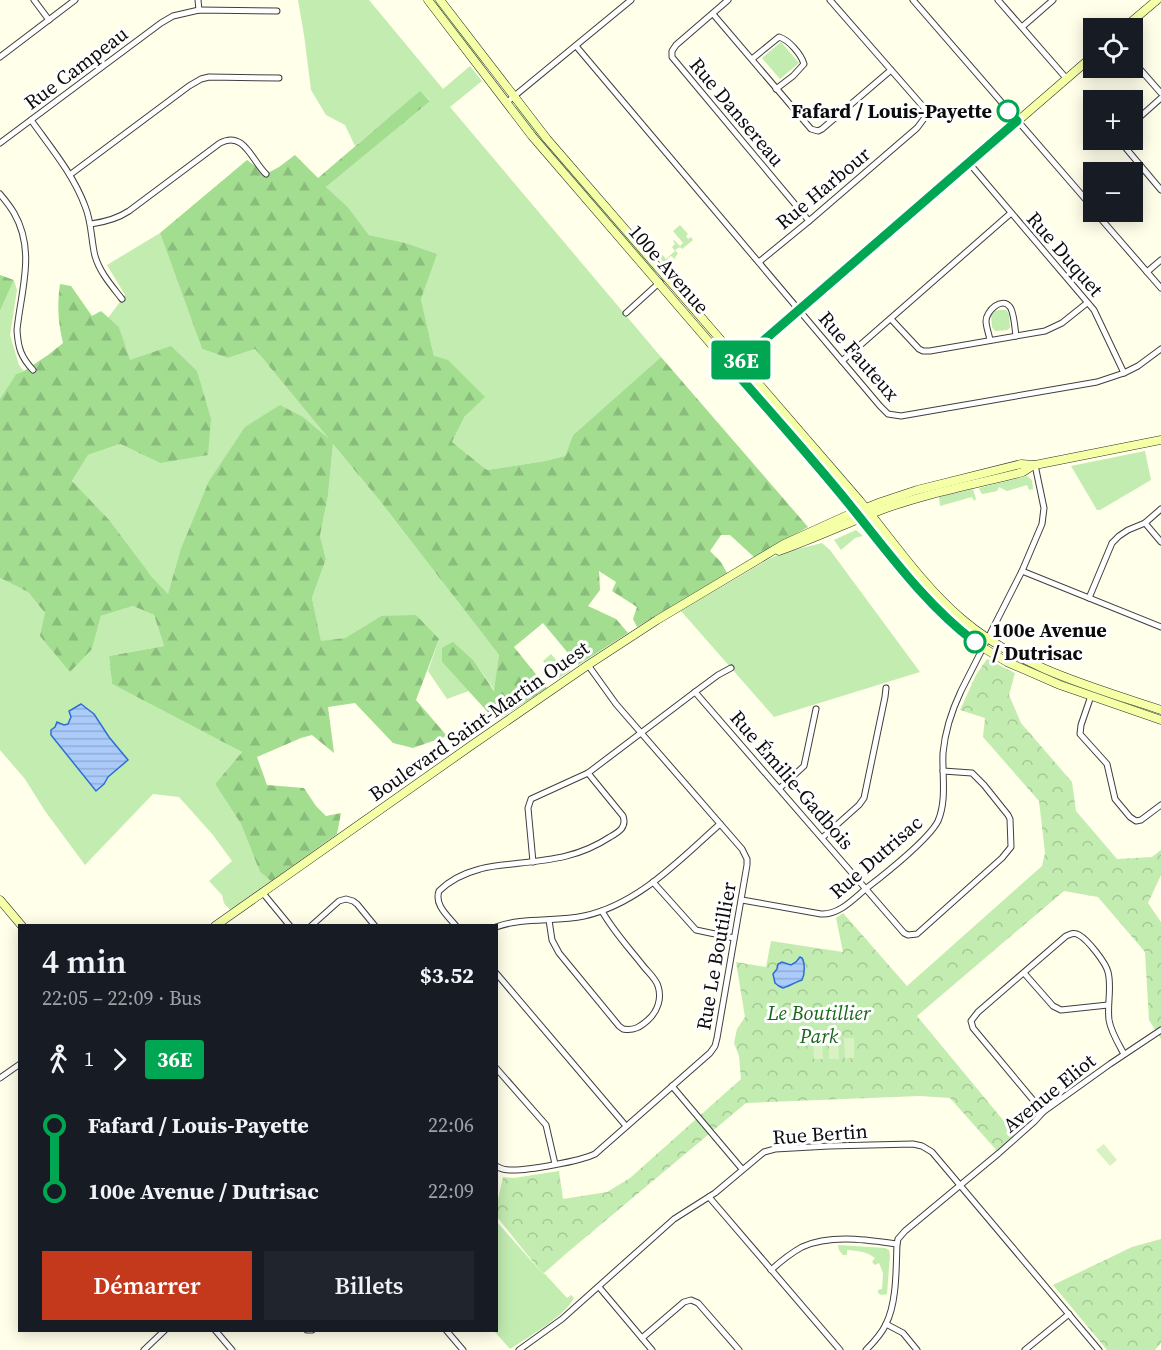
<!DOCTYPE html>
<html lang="fr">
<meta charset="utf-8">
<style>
:root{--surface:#171b24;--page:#20242c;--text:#f1f3f6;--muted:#9ea1a6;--accent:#c4381b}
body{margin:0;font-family:"Source Serif 4",serif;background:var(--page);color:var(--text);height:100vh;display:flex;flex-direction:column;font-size:22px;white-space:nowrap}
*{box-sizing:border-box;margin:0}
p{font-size:20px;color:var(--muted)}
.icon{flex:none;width:33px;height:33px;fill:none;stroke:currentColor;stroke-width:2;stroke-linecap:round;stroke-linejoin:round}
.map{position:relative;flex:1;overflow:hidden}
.drawer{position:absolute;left:18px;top:924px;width:480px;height:408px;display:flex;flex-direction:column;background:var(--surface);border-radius:0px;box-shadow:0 3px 15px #0003}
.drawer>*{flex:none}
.badge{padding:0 12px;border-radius:4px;font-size:21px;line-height:39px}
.fabs{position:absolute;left:1083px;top:18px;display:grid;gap:12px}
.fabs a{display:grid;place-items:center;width:60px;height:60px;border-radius:0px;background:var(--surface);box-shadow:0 3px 15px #0003;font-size:30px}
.map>.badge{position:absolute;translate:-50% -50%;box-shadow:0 0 0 3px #fff}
.legs{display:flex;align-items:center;gap:9px;height:66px;padding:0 24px;font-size:20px}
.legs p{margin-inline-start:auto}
.head{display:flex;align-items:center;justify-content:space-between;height:102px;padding:0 24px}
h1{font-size:33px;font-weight:600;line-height:45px}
.button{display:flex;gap:12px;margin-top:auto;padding:12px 24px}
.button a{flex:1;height:69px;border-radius:0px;background:var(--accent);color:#fff;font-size:24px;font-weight:600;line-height:69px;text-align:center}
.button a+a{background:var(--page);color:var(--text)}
ul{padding:0 24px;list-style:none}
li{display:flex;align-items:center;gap:21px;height:66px;font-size:22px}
li i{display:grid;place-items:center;width:9px;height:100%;margin:0 8px;background:currentColor}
li i::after{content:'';width:15px;height:15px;margin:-8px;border:4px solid;border-radius:50%;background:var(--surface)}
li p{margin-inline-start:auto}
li:first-child i{background:linear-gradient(#0000 50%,currentColor 0)}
li:last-child i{background:linear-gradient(currentColor 50%,#0000 0)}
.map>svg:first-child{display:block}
.grass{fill:#c3ecb1}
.forest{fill:url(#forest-firs)}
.park{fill:url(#park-crowns)}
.pitch{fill:#d8f2c4}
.water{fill:url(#water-rules);stroke:#2d6ed6;stroke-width:1.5}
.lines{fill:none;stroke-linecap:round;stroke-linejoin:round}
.street-casing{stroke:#3f3f3f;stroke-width:7}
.secondary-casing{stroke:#2e2e2e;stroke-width:9}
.street{stroke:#fff;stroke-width:5}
.secondary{stroke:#f5ffa5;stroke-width:8}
.line-1-casing{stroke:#fff;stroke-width:14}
.line-1{stroke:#00a651;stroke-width:9}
.stop-1-dot{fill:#fff;stroke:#00a651;stroke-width:3}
.labels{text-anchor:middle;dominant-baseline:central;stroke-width:6;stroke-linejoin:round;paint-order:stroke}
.street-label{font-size:20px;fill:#0c0c0c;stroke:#fff}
.stop-label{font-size:20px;font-weight:bold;fill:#0c0c0c;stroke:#fff;text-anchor:end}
.park-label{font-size:20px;font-style:italic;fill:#186719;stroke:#fff}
</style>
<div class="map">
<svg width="1161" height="1350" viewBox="0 0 1161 1350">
<defs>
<pattern id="forest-firs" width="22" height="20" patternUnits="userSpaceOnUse" patternTransform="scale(1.5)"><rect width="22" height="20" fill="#a2dd90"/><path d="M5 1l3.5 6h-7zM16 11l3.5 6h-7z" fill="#8abc7b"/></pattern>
<pattern id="park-crowns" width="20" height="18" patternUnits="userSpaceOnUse" patternTransform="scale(1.5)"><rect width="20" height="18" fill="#c3ecb1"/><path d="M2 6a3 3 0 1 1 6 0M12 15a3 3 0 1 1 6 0" fill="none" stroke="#a6c997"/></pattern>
<pattern id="water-rules" width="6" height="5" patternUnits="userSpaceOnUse" patternTransform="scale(1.5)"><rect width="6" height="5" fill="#abcbfa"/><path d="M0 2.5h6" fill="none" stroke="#92add5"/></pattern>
</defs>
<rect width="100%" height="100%" fill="#ffffea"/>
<g class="grass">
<path d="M298,0h71l74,89 27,-23 12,15 -32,26 211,250 -88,78 -8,21 -20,5 -58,9 -35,-28 13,-26 -31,-60 -13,-57 15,-45 -30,-11 -37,-8 -21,-28 -22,-20 104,-87 -10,-8 -65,54 -10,-21 -19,-10 -15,-25 -7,-55z"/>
<path d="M432,0h5l53,71 -19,-19z"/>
<path d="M781,42l18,21 -19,16 -18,-21z"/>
<path d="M517,106l140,166 -3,2 -114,-132 -26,-34z"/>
<path d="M680,225l8,9 -2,2 2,3 3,-2 2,3 -11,9 -2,-2 -5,3 3,4 -3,3 1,1 -1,1 -4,-3 -4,3 3,4 -1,1 5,8 2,-1 3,4 -3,2 -26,-31 3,-2 13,15 9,-8 -3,-4 3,-3 -2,-3 1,-1 6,6 3,-3 -10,-12z"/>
<path d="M160,233l42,116 26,9 27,-9 125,152 119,154 -4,36 -21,-30 -32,1 27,29 -22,8 -19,-28 11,-32 -58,-23 -36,22 -24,4 -9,-44 14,-39 -6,-23 8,-40 5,-53 -153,108 -12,44 -16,-18 -80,-96 16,-26 32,-11 40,19 -41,-136 -11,-9 17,-23 -18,-30z"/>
<path d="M14,280l3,10 -7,45 9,30 5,6 -8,3 -16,25v-88z"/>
<path d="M1000,310h6l3,4 1,14 -3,2 -12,1 -3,-4 -1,-13 3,-3z"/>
<path d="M746,373l74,87v1l-19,-17 -58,-68z"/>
<path d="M1145,451l6,29 -51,30h-3l-26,-44z"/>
<path d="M1027,476l5,4 1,9 -4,1 -2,-5 -20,6 -8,-4 -2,4 -14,3 -2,-1 -2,-5z"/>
<path d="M973,489l3,10 -2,2 -2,-4 -32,9 -1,-9z"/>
<path d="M856,530l7,6 -8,2 -14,12 -7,-10z"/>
<path d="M822,543l8,7 90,122 -146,45 -93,-106 88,-52 13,-6z"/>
<path d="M0,578l28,14 17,21 47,36 9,-33 32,-10 21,9 10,31 -55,10 3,28 130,68 -27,32 26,40 19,48 11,9 -41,29 -6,-7 -2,-8 -13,-14 23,-20 -19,-26 -34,-38 -26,-3 -68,71 -40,-54 -20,-32 -25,-29z"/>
<path d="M551,654l13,15 6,1v1l-11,7 -16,-17z"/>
<path d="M497,1222l46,52h2l22,24 4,-3 3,3c-10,19 -46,39 -64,51l-16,-18 2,-1z"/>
<path d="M838,1245l47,3 4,2 1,5 -3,39 -6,1 -3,-2v-3l4,-1 1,-16 -4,-10 -4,2 -3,-3 3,-4c-9,-7 -17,-7 -28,-8v5h-4l-4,-5z"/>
</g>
<g class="forest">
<path d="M420,91l10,10 -104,86 22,20 21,28 37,8 31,11 -16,45 13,57 14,4 37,37 -20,19 -13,26 35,28 58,-9 20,-5 8,-21 88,-78 147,170 -54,30 -24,-22h-9l-11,16 11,11 6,11 -90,54 -4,-8 4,-12 -25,-16 4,-9 -17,-11 1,19 -12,16 28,13 12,14 -50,32 -35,-42 -29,24 33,41 -51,33 -54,-59v-14l11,-6 21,19 20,30 5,-36 -119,-154 -47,-57 -5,52 -8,40 6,23 -14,39 9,43 24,-3 36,-22 35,-1 23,24 -23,61 31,36 -34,12 -20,-5 -38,-40 -27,4 6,46 -22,-18 -11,3 -44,19 10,28 37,3 12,18 10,10 15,-3 -4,21 -66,47 -11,-9 -19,-48 -26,-40 27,-32 -130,-68 -3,-28 55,-10 -10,-31 -21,-9 -32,10 -9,33 -22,23 -30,-36 5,-23 -17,-21 -28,-14v-179l16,-25 8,-3 24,-16 15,-12c-5,-22 -6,-36 -3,-59l11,2 21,30 9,-5 18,16 11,33 41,-14 26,25 14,48 -3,36 -48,8 -40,-19 -32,11 -16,26 37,39 43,57 16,17 12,-43 29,-70 36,-54 35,-22 23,12 26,22 -74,-90 -27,9 -26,-9 -42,-116 87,-73 19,14 13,-7 16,-12 23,23z"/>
<path d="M0,275l14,5 -14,31z"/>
</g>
<g class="park">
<path d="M987,659l28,14 -6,22 12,28 51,59 4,29 41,48 35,-2 9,-7v25l-13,28 13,19v117l-12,-19 -4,-68 -47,-55 -34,-6 -147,125 100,121 -18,16 -49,-55 -30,-2 -174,7 -178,149 -25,22 -46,-57v-13l6,-27 11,1 45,-7 4,28 44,-7 23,-14 111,-99 -2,-23 -5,-13 3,-14 8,-12 -9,-55 30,5 5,-26 72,11 -7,-34 7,-5 64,73 135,-120 3,-13 -6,-52 -56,-64 2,-19 -25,-8 16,-35z"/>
<path d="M1161,1239v104l-6,7h-48l-54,-65 79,-38z"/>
</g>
<g class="pitch">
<path d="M829,1038h9l1,21h-10z"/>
<path d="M844,1038h10v20l-9,1z"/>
<path d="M813,1039h9l1,20h-9z"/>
<path d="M1104,1144l13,16 -7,6 -14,-16z"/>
</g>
<g class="water">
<path d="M81,704l13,10 15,23 19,23 -20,17 -4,7 -8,7 -45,-56v-5l4,-3 2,-5 7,3 4,-1 3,-7 -2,-6z"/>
<path d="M800,957l2,1c3,5 3,16 0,22 -4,1 -17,8 -19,8 -3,-1 -6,-3 -8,-5l-2,-9 4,-5 1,-5 4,-2 9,3 5,-3z"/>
</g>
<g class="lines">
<g class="street-casing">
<g id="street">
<path d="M34,0l15,20"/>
<path d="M198,0l1,10"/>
<path d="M728,0l-52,45 -4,6v6l137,164"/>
<path d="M913,0l181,209"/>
<path d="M998,0l68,78"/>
<path d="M713,14l98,115 7,2 4,-2 69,-59"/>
<path d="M1022,27l31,-27"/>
<path d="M576,46l304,360 8,8 13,2 196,-34 27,-9 14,-7 23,-17"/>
<path d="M0,57l75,-57"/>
<path d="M752,59l27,-22c10,3 22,17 25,27l-11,12 -17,13"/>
<path d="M1132,60l29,33"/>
<path d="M506,103l125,-103"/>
<path d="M31,120c20,28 42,54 54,86 7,17 6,34 10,50 5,17 17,30 27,43"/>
<path d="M1132,124l29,-26"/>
<path d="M1119,140l42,50"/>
<path d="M0,143l161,-120 12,-7 26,-6 78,1"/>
<path d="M969,163l125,147 30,63"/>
<path d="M71,174l118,-88 12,-7 8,-2 70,1"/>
<path d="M0,194c5,6 10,12 14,19 22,38 7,77 3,117 1,18 4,27 16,40"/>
<path d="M1095,212l66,76"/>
<path d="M91,224c14,-2 26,-5 38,-13l91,-68c24,-13 32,18 46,31"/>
<path d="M759,262l50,-41 108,-93 9,-12v-6l-96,-110"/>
<path d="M1147,272l14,-12"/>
<path d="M626,313l34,-31"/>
<path d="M891,319l28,30 4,2h7l115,-20 17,-8 25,-20"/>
<path d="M990,340c-1,-6 -4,-13 -4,-19 0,-10 16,-25 24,-14 4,5 5,22 6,29"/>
<path d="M842,361l169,-148"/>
<path d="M1145,523l16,19"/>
<path d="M1022,571l139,56"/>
<path d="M1089,598l23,-55 7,-7 9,-6 17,-7 16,-14"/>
<path d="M695,692l209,241 4,2 9,-1 85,-76 9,-11 -1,-28 -2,-4 -24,-30 -12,-12 -29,-2"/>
<path d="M1091,696l-10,29 -1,9 27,30 8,35 15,18 6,4 5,-1 20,-15"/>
<path d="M780,788l24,-22 12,-57"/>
<path d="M822,838l37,-33 5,-7 21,-101 1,-9"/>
<path d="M533,862l-5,-54 3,-9 57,-26 107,-81 23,-17 13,-7"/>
<path d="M653,882l43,48 38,8"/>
<path d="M262,892l28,34"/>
<path d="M742,900l79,14c19,1 33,-16 47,-27 17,-13 61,-48 70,-66 9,-21 4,-46 5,-68 2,-22 9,-43 18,-62l61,-120 20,-47 2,-16 -9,-43"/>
<path d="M549,920l3,20 7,13 60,73 4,3c11,2 17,-2 25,-9 10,-9 14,-22 10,-34 -2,-7 -9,-13 -14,-19 -14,-18 -31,-36 -42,-56"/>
<path d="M311,926l28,-25 7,-2 7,2 4,3 18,22"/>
<path d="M456,926c-8,-10 -22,-21 -17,-35 10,-10 26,-18 41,-22 10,-3 21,-4 32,-5 37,-4 66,-6 98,-27 9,-5 17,-10 13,-21l-35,-43"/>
<path d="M496,927c26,-10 60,-5 88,-11 55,-12 95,-56 136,-92"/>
<path d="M496,973l130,153"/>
<path d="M1024,973l29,33 8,4 47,-5"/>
<path d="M496,1068l50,57 9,39"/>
<path d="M0,1078l20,-14"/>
<path d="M672,1086l70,83"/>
<path d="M1043,1112l-70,-84 -2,-7 7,-9 88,-76c5,-2 8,-4 13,-1 9,5 27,28 29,37 4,15 -1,32 1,48 2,12 9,23 15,34"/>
<path d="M496,1166c5,3 9,4 14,4 16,1 71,-9 85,-16l115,-101 5,-7 2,-8 30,-173v-6l-5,-10 -126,-145 -28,-39"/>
<path d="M709,1197l131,153"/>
<path d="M771,1270c10,-9 20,-17 31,-23 29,-13 65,-7 95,-3"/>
<path d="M599,1287l53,63"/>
<path d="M886,1324l17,9 14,17"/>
<path d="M215,1330l17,20"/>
<path d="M307,1330h5"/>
<path d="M446,1330l17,20"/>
<path d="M642,1338l42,-36 7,-2 7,3 41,47"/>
<path d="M144,1350l21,-20"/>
<path d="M519,1350l43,-31 112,-100 41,-26 49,-41 11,-3 54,-3 84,-2 9,2 10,6 167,198"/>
<path d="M866,1350c8,-8 16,-17 20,-26 11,-22 10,-56 11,-80l1,-5 7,-8 94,-78 35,-31 9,-10 67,-48 51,-34"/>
<path d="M1025,1350l44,-36"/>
</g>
</g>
<g class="secondary-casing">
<g id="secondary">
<path d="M428,0l104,136 315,366 70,85 24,26 36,31 30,18 53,23 101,35"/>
<path d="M440,0l107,139 313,362c32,39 63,85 102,118 56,48 130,68 199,91"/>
<path d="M1124,28l33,-28"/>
<path d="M738,363l356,-308"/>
<path d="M779,551c35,-12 68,-28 102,-41 46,-17 95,-26 142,-38l11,-7"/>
<path d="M0,900l22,26"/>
<path d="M215,926l257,-181 116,-80 69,-45 127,-76 64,-29 33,-13 36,-12 104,-26 14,1 126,-25"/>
</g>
</g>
<use href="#street" class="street"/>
<use href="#secondary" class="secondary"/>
</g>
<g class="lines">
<g class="line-1-casing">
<path id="line-1" d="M975,642c-50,-38 -87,-90 -126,-138 -38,-47 -78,-91 -117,-136l285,-247 -9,-10"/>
</g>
<use href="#line-1" class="line-1"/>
</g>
<g class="stop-1-dot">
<circle cx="1008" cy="111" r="10"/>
<circle cx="975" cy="642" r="10"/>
</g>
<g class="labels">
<g class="street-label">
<text transform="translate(76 68) rotate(-37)">Rue Campeau</text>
<text transform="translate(737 112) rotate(50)">Rue Dansereau</text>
<text transform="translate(823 188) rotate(-40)">Rue Harbour</text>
<text transform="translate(1065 254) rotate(49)">Rue Duquet</text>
<text transform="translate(669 269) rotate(49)">100e Avenue</text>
<text transform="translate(859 356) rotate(49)">Rue Fauteux</text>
<text transform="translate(479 721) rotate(-35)">Boulevard Saint-Martin Ouest</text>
<text transform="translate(792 780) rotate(49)">Rue Émilie-Gadbois</text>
<text transform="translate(876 857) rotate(-41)">Rue Dutrisac</text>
<text transform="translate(716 956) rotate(-80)">Rue Le Boutillier</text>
<text transform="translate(1049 1093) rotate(-39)">Avenue Eliot</text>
<text transform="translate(820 1134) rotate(-4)">Rue Bertin</text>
</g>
<g class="stop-label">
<text x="992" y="111">Fafard / Louis-Payette</text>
<text x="992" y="630" text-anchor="start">100e Avenue<tspan x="992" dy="23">/ Dutrisac</tspan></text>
</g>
<g class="park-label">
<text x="819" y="1013">Le Boutillier<tspan x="819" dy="23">Park</tspan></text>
</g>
</g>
</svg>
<div class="fabs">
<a><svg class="icon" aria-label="locate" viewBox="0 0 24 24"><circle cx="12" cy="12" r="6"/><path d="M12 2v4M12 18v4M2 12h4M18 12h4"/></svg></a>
<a>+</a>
<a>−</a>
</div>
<b class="badge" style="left:741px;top:360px;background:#00a651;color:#fff">36E</b>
<section class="drawer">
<div class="head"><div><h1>4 min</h1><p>22:05 – 22:09 · Bus</p></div><b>$3.52</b></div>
<div class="legs"><svg class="icon" aria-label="walk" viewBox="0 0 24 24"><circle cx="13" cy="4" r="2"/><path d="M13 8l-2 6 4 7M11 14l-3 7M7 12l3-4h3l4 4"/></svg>1<svg class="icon" aria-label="forward" viewBox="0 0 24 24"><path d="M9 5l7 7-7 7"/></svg><b class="badge" style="background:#00a651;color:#fff">36E</b></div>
<ul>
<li><i style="color:#00a651"></i><b>Fafard / Louis-Payette</b><p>22:06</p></li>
<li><i style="color:#00a651"></i><b>100e Avenue / Dutrisac</b><p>22:09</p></li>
</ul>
<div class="button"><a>Démarrer</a><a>Billets</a></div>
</section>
</div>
